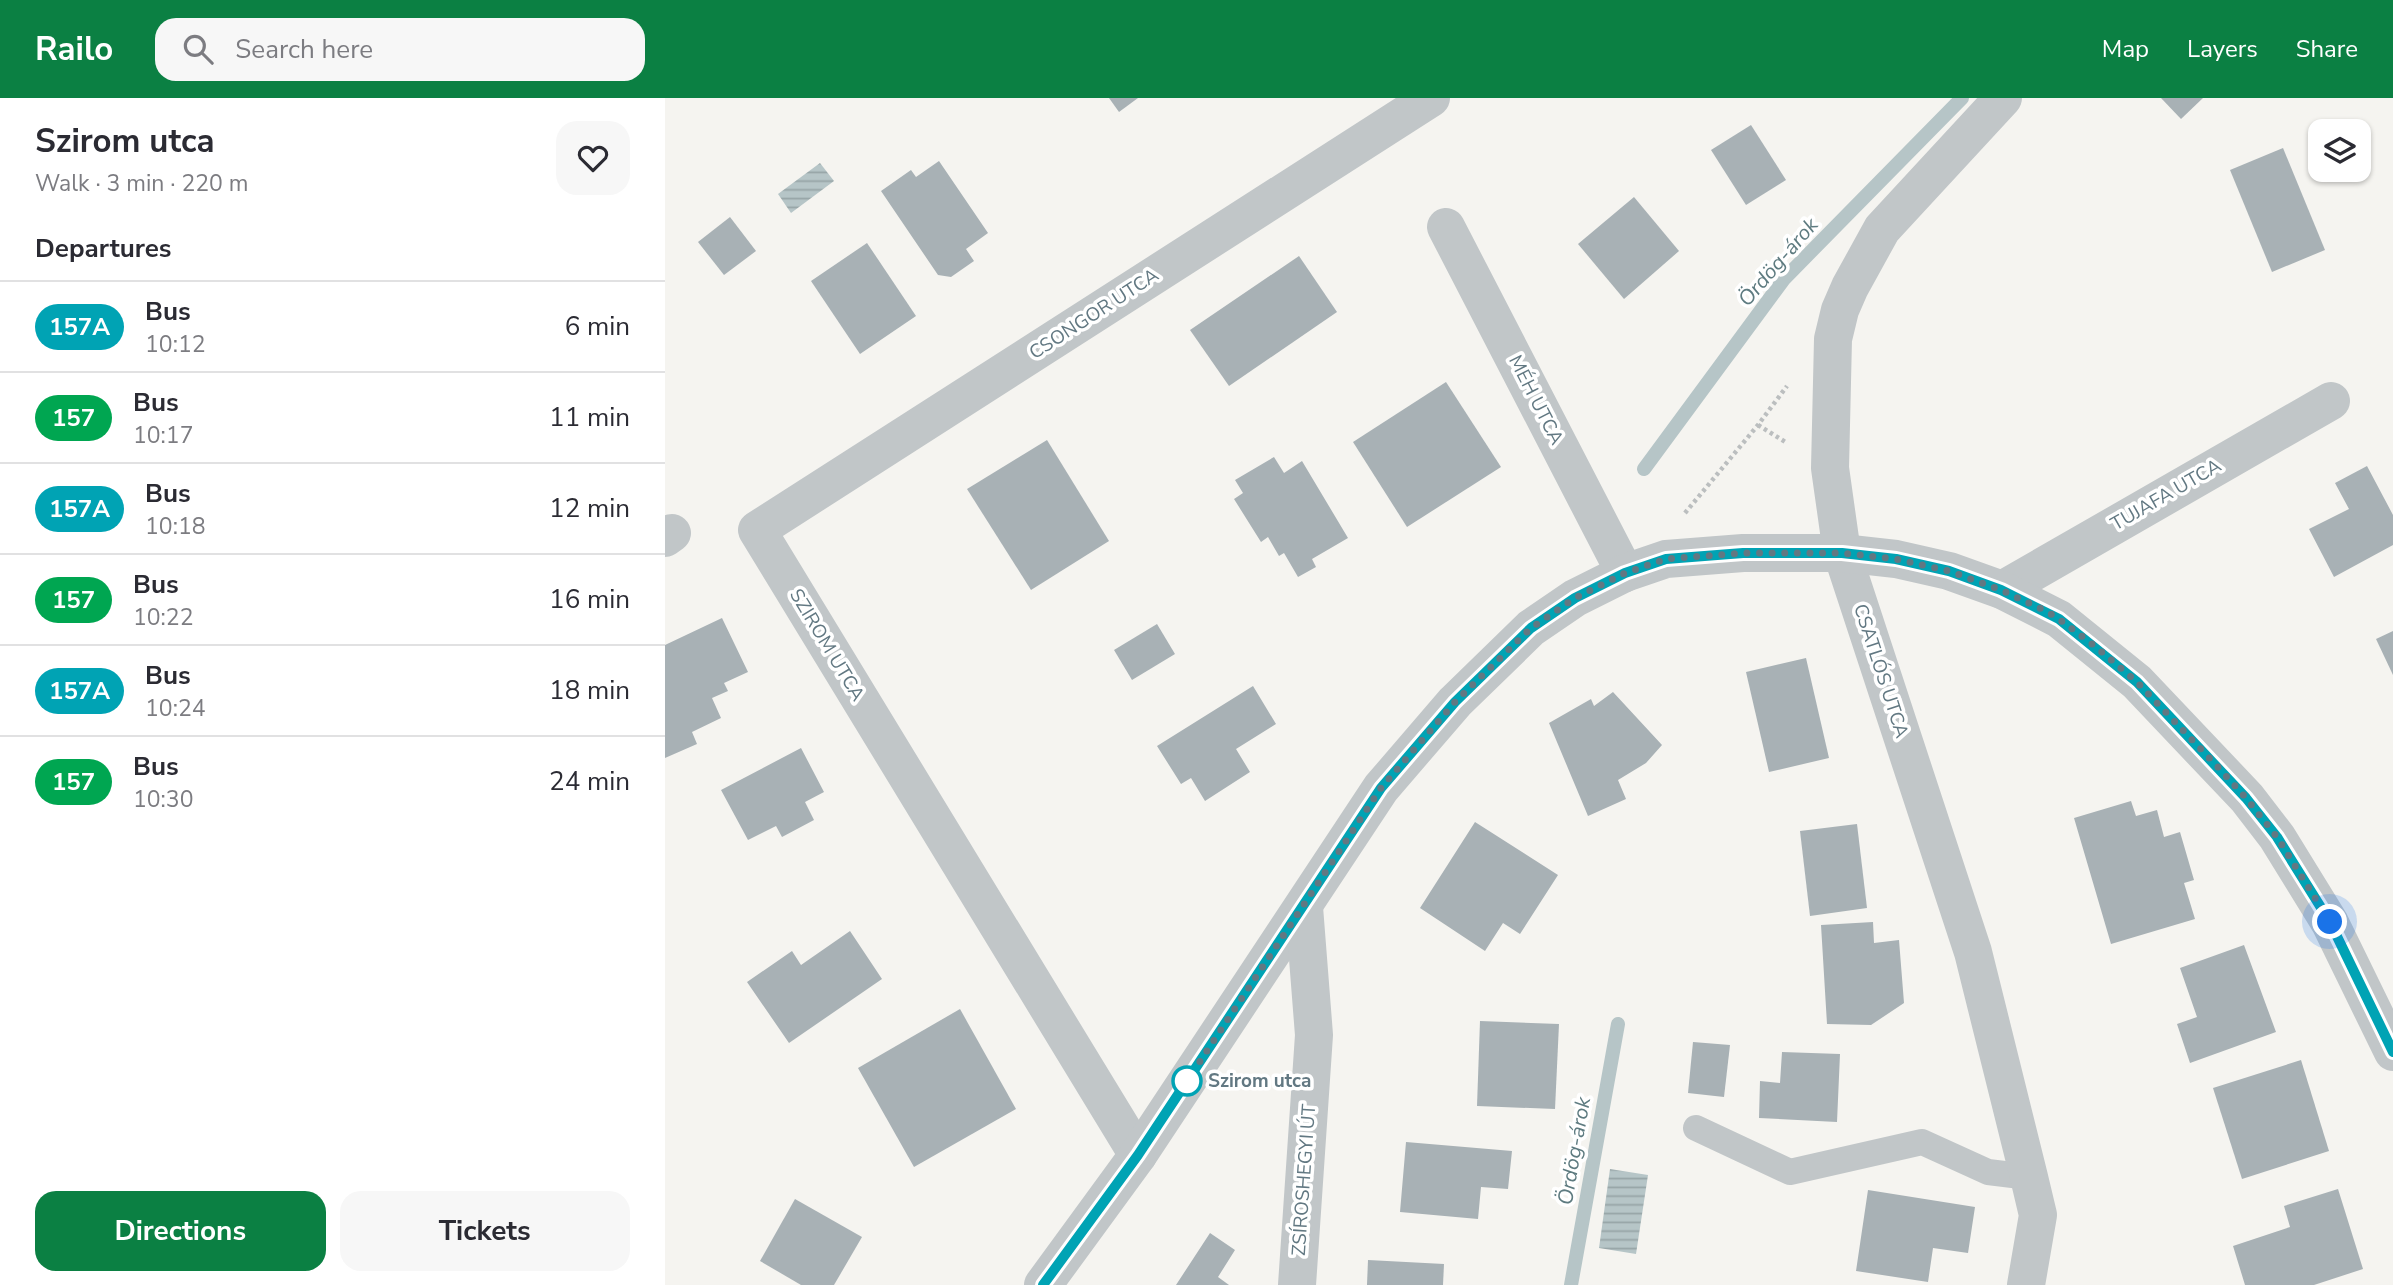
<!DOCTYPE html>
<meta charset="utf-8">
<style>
:root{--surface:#fff;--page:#f7f7f7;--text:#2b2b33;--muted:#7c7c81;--line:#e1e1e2;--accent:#0b8043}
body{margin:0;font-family:"Nunito Sans",sans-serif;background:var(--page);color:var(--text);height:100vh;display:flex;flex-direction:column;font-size:26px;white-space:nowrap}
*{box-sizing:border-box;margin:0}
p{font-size:23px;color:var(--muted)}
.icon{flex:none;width:38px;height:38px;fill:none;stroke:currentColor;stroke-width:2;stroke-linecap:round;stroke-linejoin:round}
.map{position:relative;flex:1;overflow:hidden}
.panel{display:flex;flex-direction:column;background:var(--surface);width:665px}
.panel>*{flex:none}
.badge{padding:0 14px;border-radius:23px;font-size:24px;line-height:46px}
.fabs{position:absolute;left:1643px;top:21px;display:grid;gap:14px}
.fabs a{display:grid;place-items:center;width:63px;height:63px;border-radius:14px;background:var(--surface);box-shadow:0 2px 5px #0004;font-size:35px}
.you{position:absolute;width:35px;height:35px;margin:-18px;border:5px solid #fff;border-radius:50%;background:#1a73e8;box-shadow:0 0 0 10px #1a73e833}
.map>.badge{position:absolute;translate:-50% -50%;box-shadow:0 0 0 4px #fff}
h2{padding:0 35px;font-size:26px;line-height:63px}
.round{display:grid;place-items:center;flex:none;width:74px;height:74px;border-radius:21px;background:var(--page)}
.headline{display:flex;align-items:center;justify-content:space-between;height:119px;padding:0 35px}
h1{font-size:33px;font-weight:700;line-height:52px}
.primary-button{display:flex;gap:14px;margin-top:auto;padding:14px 35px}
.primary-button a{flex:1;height:80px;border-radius:21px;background:var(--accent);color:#fff;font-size:28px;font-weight:700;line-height:80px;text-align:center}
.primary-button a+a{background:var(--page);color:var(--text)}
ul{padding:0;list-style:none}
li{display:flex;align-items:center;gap:21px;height:91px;padding:0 35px;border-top:2px solid var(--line)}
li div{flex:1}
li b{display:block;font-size:26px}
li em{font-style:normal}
li .badge{min-width:77px;font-weight:700;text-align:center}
header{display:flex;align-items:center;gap:42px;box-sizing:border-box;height:98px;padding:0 35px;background:var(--accent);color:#fff}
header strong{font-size:33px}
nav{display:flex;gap:38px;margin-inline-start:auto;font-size:24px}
.search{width:490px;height:63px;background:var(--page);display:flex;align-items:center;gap:18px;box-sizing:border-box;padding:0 24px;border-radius:21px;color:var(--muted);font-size:26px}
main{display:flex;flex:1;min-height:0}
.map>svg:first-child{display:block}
.water{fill:url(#water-rules)}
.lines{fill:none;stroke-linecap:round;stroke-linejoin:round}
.stream{stroke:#b6c5c7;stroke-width:14}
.building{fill:#a8b1b5}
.path{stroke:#bbbebf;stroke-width:4.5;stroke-dasharray:3.5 3.5;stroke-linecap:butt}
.lane{stroke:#c1c6c8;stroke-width:26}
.street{stroke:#c1c6c8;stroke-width:38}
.line-casing{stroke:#fff;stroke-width:16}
.line{stroke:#00a3b4;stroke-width:10}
.walk{stroke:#627882;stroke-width:7;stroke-dasharray:0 12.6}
.stop-dot{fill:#fff;stroke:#00a3b4;stroke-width:3.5}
.labels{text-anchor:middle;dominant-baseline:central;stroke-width:7;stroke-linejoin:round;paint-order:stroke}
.street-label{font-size:19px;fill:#627882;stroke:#fff}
.stop-label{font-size:19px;font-weight:bold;fill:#627882;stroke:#fff;text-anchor:start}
.water-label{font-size:21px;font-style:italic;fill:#5e7b80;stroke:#fff}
</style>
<header>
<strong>Railo</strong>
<div class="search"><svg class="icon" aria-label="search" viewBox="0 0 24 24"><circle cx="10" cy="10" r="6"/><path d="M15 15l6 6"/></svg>Search here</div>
<nav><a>Map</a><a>Layers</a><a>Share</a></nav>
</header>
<main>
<section class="panel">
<div class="headline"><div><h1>Szirom utca</h1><p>Walk · 3 min · 220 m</p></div><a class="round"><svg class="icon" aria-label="heart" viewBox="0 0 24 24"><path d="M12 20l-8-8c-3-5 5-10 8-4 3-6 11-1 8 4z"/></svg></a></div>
<h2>Departures</h2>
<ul>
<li><span class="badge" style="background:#00a3b4;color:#fff">157A</span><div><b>Bus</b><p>10:12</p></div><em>6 min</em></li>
<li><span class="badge" style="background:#00a651;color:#fff">157</span><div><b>Bus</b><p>10:17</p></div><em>11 min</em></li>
<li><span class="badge" style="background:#00a3b4;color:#fff">157A</span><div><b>Bus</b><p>10:18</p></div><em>12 min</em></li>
<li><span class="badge" style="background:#00a651;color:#fff">157</span><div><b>Bus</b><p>10:22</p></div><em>16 min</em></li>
<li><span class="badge" style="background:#00a3b4;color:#fff">157A</span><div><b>Bus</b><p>10:24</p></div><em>18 min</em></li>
<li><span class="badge" style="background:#00a651;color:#fff">157</span><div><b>Bus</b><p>10:30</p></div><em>24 min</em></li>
</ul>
<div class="primary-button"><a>Directions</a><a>Tickets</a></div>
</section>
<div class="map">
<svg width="1728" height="1187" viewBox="0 0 1728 1187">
<defs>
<pattern id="water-rules" width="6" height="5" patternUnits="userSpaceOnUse" patternTransform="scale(1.75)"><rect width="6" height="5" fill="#b6c5c7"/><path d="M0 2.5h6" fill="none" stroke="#97a5a7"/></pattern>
</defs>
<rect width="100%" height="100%" fill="#f5f4f0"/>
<g class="water">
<path d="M155,65l14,18 -43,32 -13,-19z"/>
<path d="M945,1071l38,6 -12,79 -37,-6z"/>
</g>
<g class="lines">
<g class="stream">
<path d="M979,371l140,-190 178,-181"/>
<path d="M906,1187l47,-261"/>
</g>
</g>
<g class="building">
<path d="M444,0h29l-19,14z"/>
<path d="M1496,0h42l-22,21z"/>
<path d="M1086,27l35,55 -40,25 -35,-55z"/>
<path d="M1618,50l42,102 -53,22 -42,-102z"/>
<path d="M274,63l49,72 -22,16 8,12 -23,16 -13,-2 -57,-84 30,-21 5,7z"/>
<path d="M969,99l45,54 -55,48 -46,-55z"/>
<path d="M65,119l26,34 -32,24 -26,-33z"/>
<path d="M202,145l49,73 -56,38 -49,-73z"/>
<path d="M634,158l38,56 -108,74 -39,-56z"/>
<path d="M781,284l55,85 -94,60 -54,-85z"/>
<path d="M382,342l62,101 -78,49 -64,-101z"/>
<path d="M609,359l10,16 18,-12 46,77 -36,21 4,8 -18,10 -14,-24 -5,3 -11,-19 -7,5 -27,-43 9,-6 -8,-13z"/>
<path d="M1702,368l26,49v30l-59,32 -25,-48 40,-20 -14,-26z"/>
<path d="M57,520l26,54 -24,11 4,8 -16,7 9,20 -29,14 5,12 -32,14v-113z"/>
<path d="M492,526l18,30 -43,26 -18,-30z"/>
<path d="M1728,533v44l-17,-36z"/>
<path d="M1141,560l23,100 -60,14 -23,-100z"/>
<path d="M588,588l23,38 -40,25 14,23 -45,29 -14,-23 -10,6 -24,-38z"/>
<path d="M948,594l49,53 -16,18 -28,17 8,19 -38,17 -39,-93 42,-24 3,7z"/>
<path d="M136,650l23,44 -19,10 9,18 -32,17 -6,-11 -28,14 -27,-50z"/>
<path d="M1466,703l5,15 21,-6 7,27 16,-5 14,48 -10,3 11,36 -84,25 -37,-126z"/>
<path d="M810,724l83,53 -38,59 -17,-11 -18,28 -65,-43z"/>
<path d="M1192,726l10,84 -57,8 -10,-85z"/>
<path d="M1208,824l1,21 25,-3 5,63 -33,22 -44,-1 -6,-99z"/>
<path d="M185,833l32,48 -93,64 -42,-61 45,-31 9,14z"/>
<path d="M1579,847l32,87 -86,31 -13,-39 20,-7 -17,-49z"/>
<path d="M295,911l56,100 -102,58 -56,-99z"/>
<path d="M815,923l79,3 -4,85 -78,-3z"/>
<path d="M1028,944l37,3 -6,52 -36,-4z"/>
<path d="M1117,954l58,2 -3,68 -78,-4 1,-37 20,2z"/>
<path d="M1636,962l28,91 -87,28 -29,-91z"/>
<path d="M741,1044l106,9 -4,38 -27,-2 -3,32 -78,-7z"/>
<path d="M1673,1091l25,80 -49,16h-69l-12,-39 57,-19 -6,-21z"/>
<path d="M1203,1092l107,17 -7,46 -35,-5 -5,34 -72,-11z"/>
<path d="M130,1101l67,38 -28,48h-33l-41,-24z"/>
<path d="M545,1135l25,17 -17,27 11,8h-53z"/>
<path d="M703,1162l76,4 -1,21h-76z"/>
</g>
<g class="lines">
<g class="path">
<path d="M1093,327l29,18"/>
<path d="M1020,415l73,-88 29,-39"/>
</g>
<path class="lane" d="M1031,1030l94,44 132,-30 66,30 41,5"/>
<g class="street">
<path d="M1338,0l-121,131 -32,58 -10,23 -7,29 -3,129 12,85 131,399 56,225 9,38 -12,70"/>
<path d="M781,129l179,346"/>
<path d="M0,440l7,-5"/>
<path d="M1337,492l329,-189"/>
<path d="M473,1057l-381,-625 674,-432"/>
<path d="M378,1187l95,-130 243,-367 74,-86 76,-74 44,-30 50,-25 41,-14 77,-6h99l54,6 53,12 53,19 57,29 78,63 110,116 30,39 53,86 63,129"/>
<path d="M632,1187l17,-250 -10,-128"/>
</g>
</g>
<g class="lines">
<g class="line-casing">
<path id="line" d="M378,1187l95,-130 243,-367 74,-86 76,-74 44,-30 50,-25 41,-14 77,-6h99l54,6 53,12 52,19 58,29 78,63 109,116 31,39 53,85 63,130"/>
</g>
<use href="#line" class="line"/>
<path class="walk" d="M522,983l-4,6 198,-299 74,-86 76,-74 44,-30 50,-25 41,-14 77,-6h99l54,6 53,12 52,19 45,21 13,8 37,28 41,35 81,85 28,31 31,39 53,85"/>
</g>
<circle class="stop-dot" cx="522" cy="983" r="14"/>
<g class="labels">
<g class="street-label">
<text transform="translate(429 216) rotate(-33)">CSONGOR UTCA</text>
<text transform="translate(871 302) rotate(63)">MÉH UTCA</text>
<text transform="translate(1501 397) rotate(-30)">TUJAFA UTCA</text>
<text transform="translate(162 547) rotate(59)">SZIROM UTCA</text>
<text transform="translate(1216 573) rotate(72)">CSATLÓS UTCA</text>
<text transform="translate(639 1082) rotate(-86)">ZSÍROSHEGYI ÚT</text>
</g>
<g class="stop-label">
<text x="543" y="983">Szirom utca</text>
</g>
<g class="water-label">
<text transform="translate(1113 164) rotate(-49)">Ördög-árok</text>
<text transform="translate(909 1053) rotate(-80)">Ördög-árok</text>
</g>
</g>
</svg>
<div class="fabs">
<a><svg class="icon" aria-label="layers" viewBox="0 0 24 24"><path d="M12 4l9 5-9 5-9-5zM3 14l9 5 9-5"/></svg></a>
</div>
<div class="you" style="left:1665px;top:824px"></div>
</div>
</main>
